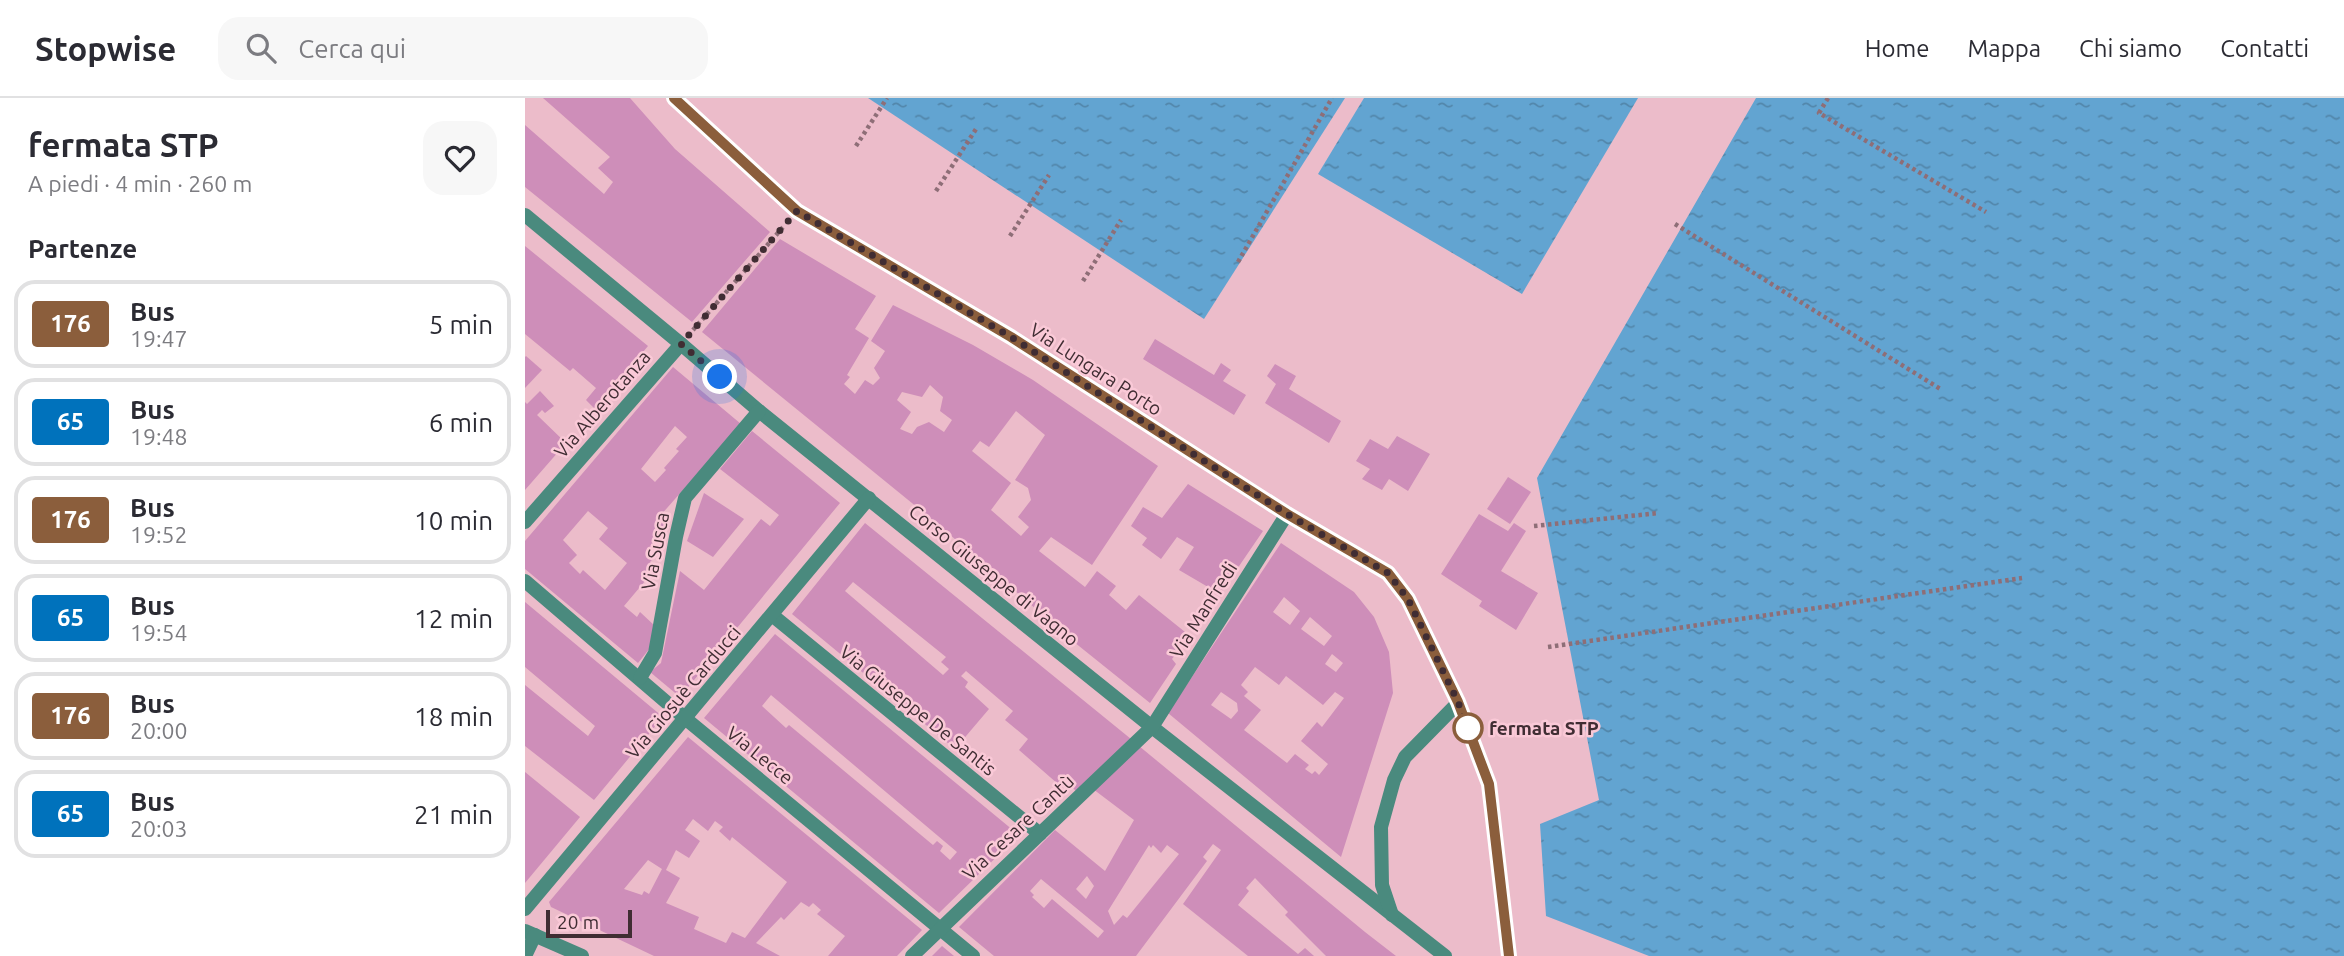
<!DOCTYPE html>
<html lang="it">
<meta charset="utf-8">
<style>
:root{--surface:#fff;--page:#f7f7f7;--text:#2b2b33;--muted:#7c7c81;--line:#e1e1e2}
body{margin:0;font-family:Ubuntu,sans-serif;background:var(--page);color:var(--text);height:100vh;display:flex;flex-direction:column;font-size:26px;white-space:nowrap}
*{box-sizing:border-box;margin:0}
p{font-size:23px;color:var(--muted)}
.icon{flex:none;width:38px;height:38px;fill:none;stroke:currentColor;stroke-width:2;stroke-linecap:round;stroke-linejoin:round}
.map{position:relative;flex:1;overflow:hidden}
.side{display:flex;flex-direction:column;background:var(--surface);width:525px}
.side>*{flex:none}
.badge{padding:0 14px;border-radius:5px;font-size:24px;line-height:46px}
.scale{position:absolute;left:21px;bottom:18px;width:86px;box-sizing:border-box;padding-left:7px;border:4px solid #402d33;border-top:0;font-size:19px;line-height:24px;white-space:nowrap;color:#402d33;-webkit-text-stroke:5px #fac9d7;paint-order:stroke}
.you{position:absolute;width:35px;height:35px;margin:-18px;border:5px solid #fff;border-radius:50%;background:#1a73e8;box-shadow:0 0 0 10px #1a73e833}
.map>.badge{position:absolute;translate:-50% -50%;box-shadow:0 0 0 4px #fff}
h2{padding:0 28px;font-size:26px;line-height:63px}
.round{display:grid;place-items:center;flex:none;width:74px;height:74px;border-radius:21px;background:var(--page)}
.headline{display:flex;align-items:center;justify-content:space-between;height:119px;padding:0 28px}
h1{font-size:33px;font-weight:700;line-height:52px}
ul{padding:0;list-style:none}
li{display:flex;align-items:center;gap:21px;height:88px;margin:0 14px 10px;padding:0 14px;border:4px solid var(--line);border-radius:21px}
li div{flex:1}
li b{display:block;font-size:26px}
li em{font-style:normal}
li .badge{min-width:77px;font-weight:700;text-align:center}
header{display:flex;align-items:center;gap:42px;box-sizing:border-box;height:98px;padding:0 35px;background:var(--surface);border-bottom:2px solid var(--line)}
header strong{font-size:33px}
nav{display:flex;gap:38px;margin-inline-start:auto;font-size:24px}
.search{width:490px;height:63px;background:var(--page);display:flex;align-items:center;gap:18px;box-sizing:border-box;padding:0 24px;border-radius:21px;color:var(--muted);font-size:26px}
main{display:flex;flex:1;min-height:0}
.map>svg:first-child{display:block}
.water{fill:url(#water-ripples)}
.building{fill:#ce8eb9;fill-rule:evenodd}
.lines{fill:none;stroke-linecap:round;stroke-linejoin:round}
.path{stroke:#8e6e77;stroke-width:4.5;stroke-dasharray:3.5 3.5;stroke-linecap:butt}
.street{stroke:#4a8a7e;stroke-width:14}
.secondary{stroke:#296358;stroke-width:14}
.line-casing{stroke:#fff;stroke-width:16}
.line{stroke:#8b5e3c;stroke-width:10}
.walk{stroke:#402d33;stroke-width:7;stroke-dasharray:0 12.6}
.stop-dot{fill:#fff;stroke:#8b5e3c;stroke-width:3.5}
.labels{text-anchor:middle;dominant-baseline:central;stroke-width:5;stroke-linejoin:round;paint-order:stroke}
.street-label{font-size:19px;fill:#402d33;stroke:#fac9d7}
.stop-label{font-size:19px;font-weight:bold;fill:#402d33;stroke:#fac9d7;text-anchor:start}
</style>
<header>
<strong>Stopwise</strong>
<div class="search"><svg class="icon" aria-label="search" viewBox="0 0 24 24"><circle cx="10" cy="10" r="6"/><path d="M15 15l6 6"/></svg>Cerca qui</div>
<nav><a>Home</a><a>Mappa</a><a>Chi siamo</a><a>Contatti</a></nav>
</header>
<main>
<section class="side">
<div class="headline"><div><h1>fermata STP</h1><p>A piedi · 4 min · 260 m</p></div><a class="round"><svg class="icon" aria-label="heart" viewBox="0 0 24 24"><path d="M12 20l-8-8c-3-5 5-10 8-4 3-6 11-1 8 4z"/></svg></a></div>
<h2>Partenze</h2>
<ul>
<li><span class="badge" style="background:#8b5e3c;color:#fff">176</span><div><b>Bus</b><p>19:47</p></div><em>5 min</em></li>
<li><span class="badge" style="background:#0072bc;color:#fff">65</span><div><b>Bus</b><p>19:48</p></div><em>6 min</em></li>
<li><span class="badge" style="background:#8b5e3c;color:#fff">176</span><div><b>Bus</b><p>19:52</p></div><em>10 min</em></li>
<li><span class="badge" style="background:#0072bc;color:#fff">65</span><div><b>Bus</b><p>19:54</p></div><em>12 min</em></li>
<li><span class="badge" style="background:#8b5e3c;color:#fff">176</span><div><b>Bus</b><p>20:00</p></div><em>18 min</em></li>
<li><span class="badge" style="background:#0072bc;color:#fff">65</span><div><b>Bus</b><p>20:03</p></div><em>21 min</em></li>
</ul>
</section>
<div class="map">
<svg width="1819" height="858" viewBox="0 0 1819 858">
<defs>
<pattern id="water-ripples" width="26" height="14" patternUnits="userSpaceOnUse" patternTransform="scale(1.75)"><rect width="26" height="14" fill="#62a4d1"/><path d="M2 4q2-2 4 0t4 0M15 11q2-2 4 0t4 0" fill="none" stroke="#5286aa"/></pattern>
</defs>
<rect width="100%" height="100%" fill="#ecbcca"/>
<g class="water">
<path d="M343,0h477l-141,221z"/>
<path d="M839,0h274l-116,196 -204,-120z"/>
<path d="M1231,0h588v858h-695l-103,-40 -6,-92 59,-24 -62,-322z"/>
</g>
<g class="building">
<path d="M18,0h87l45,51 95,83 -78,90 -167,-135v-62l79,69 9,-12 -15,-14 12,-11z"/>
<path d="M255,141l96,57 -21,33 14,9 -22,37 3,2 -6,7 11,10 10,-14 8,5 7,-7 -6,-10 11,-17 -14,-10 22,-36 80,40 60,35 125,86 -66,99 -41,-28 -12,14 46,36 12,-16 19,15 -7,9 17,15 13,-15 51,41 -18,23 4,5 -26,39 -76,-61 -140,-121 -232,-189zM405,287l13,12 -3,14 12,9 -8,12 -15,-10 -12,5 -5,7 -12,-5 11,-17 -14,-12 5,-8 20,5zM491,313l29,24 -30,45 13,8 3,12 -13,17 11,10 -8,9 -30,-26 20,-27 -39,-32 8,-10 9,6z"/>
<path d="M0,148l123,100 -53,63 -9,-9 10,-12 -23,-20 -3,3 -45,-37z"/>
<path d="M630,241l59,36 7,-12 10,7 -8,11 23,14 -12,20 -91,-56z"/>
<path d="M1,258l16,14 -17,18v-31z"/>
<path d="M750,266l21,12 -7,13 52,32 -12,22 -64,-40 11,-19 -9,-8z"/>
<path d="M148,269l68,57 -81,92 10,10 -13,15 7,6 -14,15 6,6 -32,38 13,11 3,-5 15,14 -5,22 -12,15 -113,-94v-28zM150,328l12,11 -11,12 3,2 -15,17 2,2 -11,12 -14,-13zM63,413l20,17 -9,11 28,24 -22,27 -22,-20 -3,4 -11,-11 8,-8 -14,-15z"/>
<path d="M15,293l14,15 -9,7 -3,-3 -5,5 29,28 -41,47v-88l2,2z"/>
<path d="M227,333l88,72 -160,194 -30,-25 11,-9 19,-92 24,19 57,-71 9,7 9,-11 -59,-46z"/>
<path d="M872,338l33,18 -22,37 -19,-12 -7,11 -20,-11 8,-10 -14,-8 14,-22 18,10z"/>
<path d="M983,379l23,15 -21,32 -23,-15z"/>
<path d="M663,386l75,47 -43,63 -41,-24 15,-23 -17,-10 -16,22 -19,-14 5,-7 -16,-12 12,-19 19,11z"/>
<path d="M179,395l40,26 -31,38 -26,-16z"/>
<path d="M954,416l29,17 6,-8 12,8 -25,40 37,22 -22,37 -37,-24 3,-5 -41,-27z"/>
<path d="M340,425l266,216 -55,52 -13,-13 -5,6 -39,-34 9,-11 -23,-19 8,-9 -47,-40 -5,5 7,6 -3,5 24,22 -34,40 -163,-135zM328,484l93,75 -5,5 8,7 -6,6 -98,-84z"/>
<path d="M756,445l73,49 20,25 15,35 4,41 -52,164 -173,-144zM759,499l16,14 -10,14 -17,-13zM785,519l22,19 -8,10 -23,-17zM807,556l11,9 -7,9 -11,-8zM730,569l24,18 7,-9 37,29 12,-13 9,6 -22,29 -5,-5 -16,19 27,23 -9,11 -4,-4 -3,3 -7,-5 4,-4 -14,-11 -8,9 -43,-33 17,-20 -17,-14 4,-4 -7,-7zM696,594l16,11 1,8 -7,8 -20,-14z"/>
<path d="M0,504l138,115 -69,83 -69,-54v-61l63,51 7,-10 -70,-59z"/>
<path d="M250,536l244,201 -80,78 -235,-195zM246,597l186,157 -7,8 -10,-9 3,-5 -6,-5 -4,4 -144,-120 -3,3 -24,-22z"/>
<path d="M163,639l234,193 -25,26h-69l17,-20 -28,-22 4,-4 -8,-7 -4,4 -8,-5 -17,18 -3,-3 -25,26 24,13h-126l-103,-49 -2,-5zM168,721l15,12 7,-10 8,6 -4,4 11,10 2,-4 55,45 -42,56 -13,-6 -6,11 -32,-14 5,-12 -33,-14 14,-25 -14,-8 10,-20 13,8 11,-17 -15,-11zM123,762l14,9 -13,25 -5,-3 -2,4 -18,-6z"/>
<path d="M614,648l226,186 31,24h-70l-41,-41 3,-3 -33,-34 -9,10 3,3 -11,14 60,49 7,-6 9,8h-66l-65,-52 38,-54 -8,-6 -10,13 4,4 -71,95h-142l-35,-29 96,-97 50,41 29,-51 -41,-31zM624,747l2,3 2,-3 8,8 6,-8 12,9 -52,64 -4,-3 -9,10 -6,-14zM562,778l7,10 -8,13 -10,-10zM516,781l63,52 -6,7 -46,-39 -8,9 -12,-11 2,-2 -4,-4z"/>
<path d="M0,674l55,45 -55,66z"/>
<path d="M417,848l12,10h-22z"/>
</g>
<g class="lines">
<g class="path">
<path d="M1303,0l-9,15 167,99"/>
<path d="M331,48l31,-48"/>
<path d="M411,93l40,-62"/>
<path d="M1150,126l267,166"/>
<path d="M485,138l39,-61"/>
<path d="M713,164l94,-164"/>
<path d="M558,183l38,-61"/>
<path d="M168,232l91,-104"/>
<path d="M1009,428l125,-13"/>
<path d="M1023,549l474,-69"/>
</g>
<g class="street">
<path d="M0,117l156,129 78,67 393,316 293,229"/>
<path d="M0,424l156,-178"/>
<path d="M0,483l161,138 287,237"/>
<path d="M247,517l268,219"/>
<path d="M115,580l15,-25 21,-116 9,-39 74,-87"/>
<path d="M0,811l344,-411"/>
<path d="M867,817l-10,-30 -1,-58 13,-47 11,-23 53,-54"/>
<path d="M0,833l57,25"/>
<path d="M0,858l10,-21"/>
<path d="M387,858l240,-229 135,-213"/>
</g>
<path class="secondary" d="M149,0l123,113 214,126 276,177 101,59 20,26 50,104 31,81 20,172"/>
</g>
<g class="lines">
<g class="line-casing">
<path id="line" d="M149,0l123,113 214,126 276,177 101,59 20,26 50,103 31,82 20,172"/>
</g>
<use href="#line" class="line"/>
<path class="walk" d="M195,279l-39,-33 116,-133 214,126 276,177 101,59 20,26 50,103 10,26"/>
</g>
<circle class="stop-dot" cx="943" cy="630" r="14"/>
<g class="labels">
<g class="street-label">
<text transform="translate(571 271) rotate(33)">Via Lungara Porto</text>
<text transform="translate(77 306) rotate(-49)">Via Alberotanza</text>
<text transform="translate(130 453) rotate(-79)">Via Susca</text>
<text transform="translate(469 477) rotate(39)">Corso Giuseppe di Vagno</text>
<text transform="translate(678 512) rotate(-58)">Via Manfredi</text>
<text transform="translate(158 594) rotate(-50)">Via Giosuè Carducci</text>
<text transform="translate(393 612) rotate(39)">Via Giuseppe De Santis</text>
<text transform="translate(235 657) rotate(39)">Via Lecce</text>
<text transform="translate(493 729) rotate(-43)">Via Cesare Cantù</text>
</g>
<g class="stop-label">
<text x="964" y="630">fermata STP</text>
</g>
</g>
</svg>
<div class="scale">20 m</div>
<div class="you" style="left:195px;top:279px"></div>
</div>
</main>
